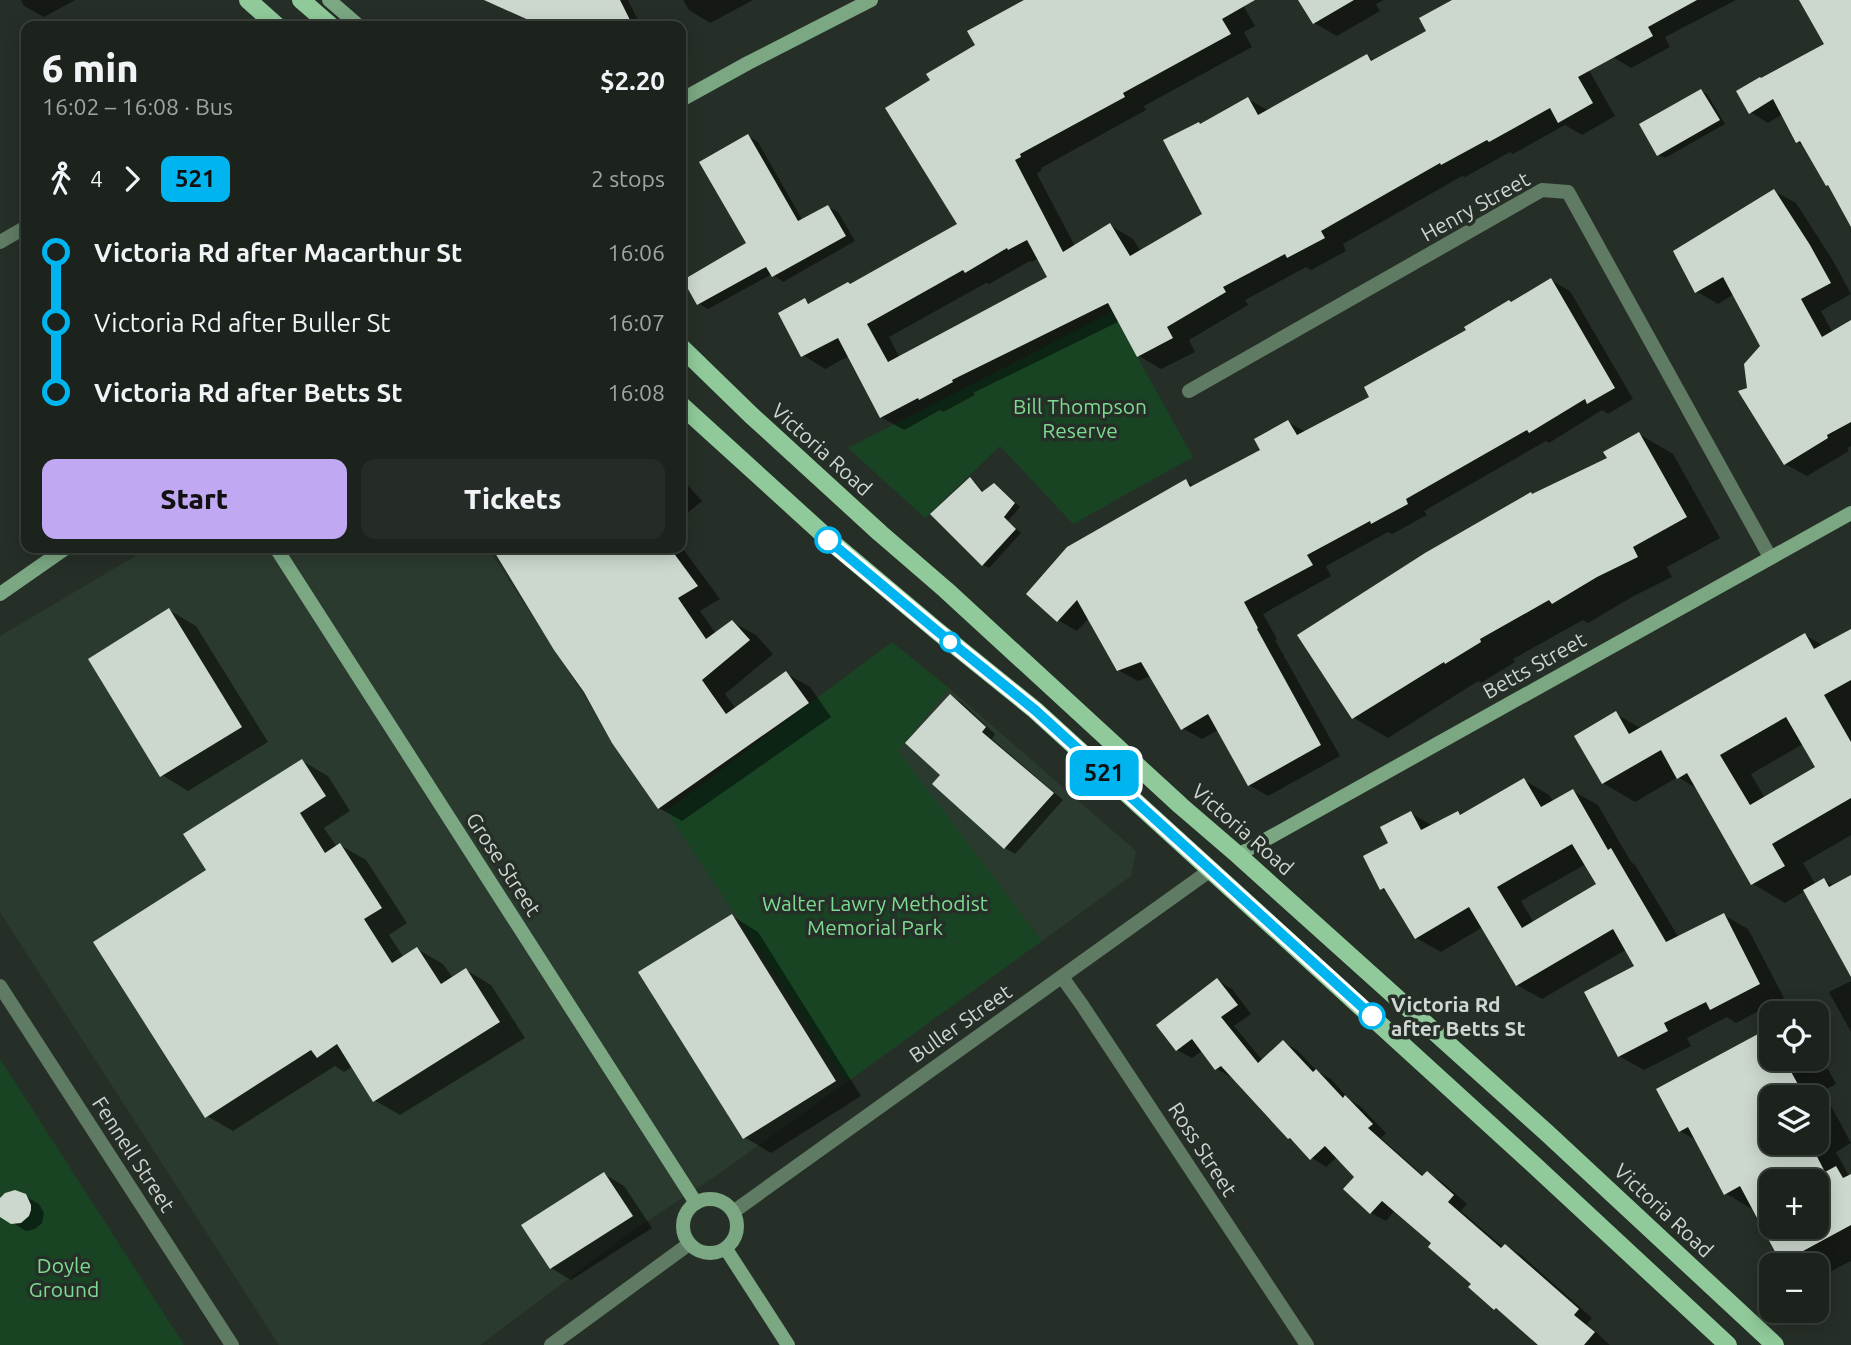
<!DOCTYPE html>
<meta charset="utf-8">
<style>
:root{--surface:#1c231d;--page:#252b26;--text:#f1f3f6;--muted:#a0a4a4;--line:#3a403b;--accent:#c1a8f3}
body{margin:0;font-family:Ubuntu,sans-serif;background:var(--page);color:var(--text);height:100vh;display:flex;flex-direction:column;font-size:26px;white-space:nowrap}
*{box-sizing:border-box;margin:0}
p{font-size:23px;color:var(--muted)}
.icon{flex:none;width:38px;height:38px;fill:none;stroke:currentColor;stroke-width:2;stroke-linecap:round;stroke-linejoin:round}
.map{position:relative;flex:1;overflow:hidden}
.details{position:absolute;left:21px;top:21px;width:665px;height:532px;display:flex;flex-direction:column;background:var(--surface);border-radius:14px;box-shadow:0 4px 18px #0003,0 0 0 2px var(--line)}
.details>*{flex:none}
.badge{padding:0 14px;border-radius:10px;font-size:24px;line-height:46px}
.fabs{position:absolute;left:1759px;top:1001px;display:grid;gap:14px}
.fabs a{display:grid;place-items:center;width:70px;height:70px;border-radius:14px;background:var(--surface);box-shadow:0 4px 18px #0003,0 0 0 2px var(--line);font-size:35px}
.map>.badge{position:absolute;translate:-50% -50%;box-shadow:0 0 0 4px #fff}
.legs{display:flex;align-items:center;gap:10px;height:77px;padding:0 21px;font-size:23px}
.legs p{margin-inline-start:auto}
.overview{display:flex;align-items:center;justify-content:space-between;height:119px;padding:0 21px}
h1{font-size:38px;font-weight:800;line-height:52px}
.action{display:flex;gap:14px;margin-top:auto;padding:14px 21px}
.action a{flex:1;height:80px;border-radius:14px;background:var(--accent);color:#111;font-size:28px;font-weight:800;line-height:80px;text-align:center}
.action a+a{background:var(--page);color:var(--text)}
ul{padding:0 21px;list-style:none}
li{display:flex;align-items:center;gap:24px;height:70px;font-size:26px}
li i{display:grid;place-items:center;width:10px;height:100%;margin:0 9px;background:currentColor}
li i::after{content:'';width:18px;height:18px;margin:-9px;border:5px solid;border-radius:50%;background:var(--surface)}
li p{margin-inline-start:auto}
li:first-child i{background:linear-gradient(#0000 50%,currentColor 0)}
li:last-child i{background:linear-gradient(currentColor 50%,#0000 0)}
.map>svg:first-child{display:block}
.built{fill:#2b3a2e}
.green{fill:#184424}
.shadow{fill:#0007;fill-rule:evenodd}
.building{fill:#ccd8ce;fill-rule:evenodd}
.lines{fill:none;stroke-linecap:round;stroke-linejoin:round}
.street{stroke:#607b64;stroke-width:14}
.secondary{stroke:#7ba783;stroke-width:14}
.primary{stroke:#90ca9a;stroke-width:18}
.line-1-casing{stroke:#fff;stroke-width:16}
.line-1{stroke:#00b5ef;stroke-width:10}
.stop-1-dot{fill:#fff;stroke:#00b5ef;stroke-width:3.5}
.labels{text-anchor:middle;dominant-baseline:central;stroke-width:7;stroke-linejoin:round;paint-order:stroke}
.street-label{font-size:21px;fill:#d0d6d1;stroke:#262f27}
.park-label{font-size:21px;fill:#7edb92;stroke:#262f27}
.stop-label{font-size:21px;font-weight:bold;fill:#d0d6d1;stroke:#262f27;text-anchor:start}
</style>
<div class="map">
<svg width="1851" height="1345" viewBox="0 0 1851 1345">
<rect width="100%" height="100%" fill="#262f27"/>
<g class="built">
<path d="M149,548h339l170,261 8,2 181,271 -130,93 -83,55 -154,115h-201l-279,-433v-276z"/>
<path d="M949,688l187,163 -5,25 -89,65 -145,-190z"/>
</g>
<g class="green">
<path d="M1112,312l81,145 -120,67 -73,-78 -75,72 -77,-70z"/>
<path d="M892,642l57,46 -51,63 144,190 -195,141 -181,-271z"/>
<path d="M0,1059l184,286h-184z"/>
</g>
<g class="shadow">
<path d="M21,0h54l-31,17 -20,-11z"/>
<path d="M505,0h123l13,26h-99l-20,-11z"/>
<path d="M683,0h70l-43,23 -21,-13z"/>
<path d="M1028,0h212l15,26 -11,6 8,15 -108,59 2,4 -105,58 1,2 -5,4 38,72 35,-21 23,14 8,13 64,-38 -4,-89 47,-26 21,12 98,-55 8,5 54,-29 44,-32h76l66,116 -33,19 -17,-10 -52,29 -3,-2 -45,25 -3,-1 -119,68 3,7 -35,19 -5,-3 -61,33 3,5 -59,35 6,12 -34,17 -22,-13 -19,-35 -147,72 2,2 -32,17 -3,-2 -36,20 -23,-13 -32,-61 -24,13 -22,-14 2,-55 6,4 40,-19 108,-61 -26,-143 44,-36zM1039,258l11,20 -150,80 -11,-21 97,-54 3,1 41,-23 2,1z"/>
<path d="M1300,0h84l-8,4 4,7 -43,25 -23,-13z"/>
<path d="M1582,0h154l-71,37 5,10 -39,21 -18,-11z"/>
<path d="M1801,0h50v224l-20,-37 -4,-2 -23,-39 -7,-4 -14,-28 -15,9 -18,-11 76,-67z"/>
<path d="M1701,91l6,3 18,30 -60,34 -6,-3z"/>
<path d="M748,136l10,6 45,79 25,-14 10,5 17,29 -72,41 -11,-8 -64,35 -10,-6 50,-59z"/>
<path d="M1774,191l22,12 36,56 19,35 -30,17 12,22 18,-11v124l-4,2 2,3 -42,25 -22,-12 -36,-75 13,-43 -28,-52 -16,10 -22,-13z"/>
<path d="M1551,280l19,11 63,108 -25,15 -6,-4 -53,33 -3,-2 -122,70 3,4 -35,19 -4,-2 -62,34 5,10 -68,38 14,25 -2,1 65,116 -72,40 -19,-11 -31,-55 -16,9 -20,-11 -31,-52 -13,5 -20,-11 -29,-52 -12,13 -19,-11 128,-139 10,6 66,-37 26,-28 18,10 66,-35 140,-94z"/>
<path d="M1639,434l34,20 47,84 -53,29 5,10 -40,20 -44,26 -5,-3 -70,39 2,3 -34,21 -3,-2 -90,57 -34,-20 179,-222 76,-37z"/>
<path d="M681,478l21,23 -21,17z"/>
<path d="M970,479l6,4 8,10 16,-4 20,18 -12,14 13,12 -32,35 -6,-3 -50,-51z"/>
<path d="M681,546l39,53 -20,12 16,23 16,-12 24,13 17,19 -48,40 11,15 51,-35 23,13 21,30 -149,104 -23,-13 -73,-117 -30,-42 -63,-101h188z"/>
<path d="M169,610l27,16 72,116 -80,49 -26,-16z"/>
<path d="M1851,631v204l-48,28 13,22 8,-5 10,6 17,-9v96l-46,-82 -20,12 -32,-19 -56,-95 -19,-12 -43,25 -32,-19 13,-69 26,15 163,-94 19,11zM1803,744l14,24 -52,30 -14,-24z"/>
<path d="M951,696l10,6 34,32 -3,5 71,61 -48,54 -10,-6 -62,-73z"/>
<path d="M302,761l26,15 22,35 -26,17 13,19 3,-2 26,15 41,63 -18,12 15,23 13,-9 26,15 10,14 13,-8 25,15 34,53 -125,77 -26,-15 -21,-34 -9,6 -9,-6 -102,65 -26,-15 2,-245z"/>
<path d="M1524,780l25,15 5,7 19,-11 25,14 33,57 4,3 44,73 45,-23 24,14 36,69 -48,25 -9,-6 -40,21 4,8 -47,24 -25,-14 18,-89 -10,-18 -85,50 -25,-14 -34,-58 -42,25 -25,-14 -27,-45 -8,-4 9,-45 21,-31 22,13 25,-13 5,3zM1586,864l12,21 -64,38 -13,-22z"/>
<path d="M732,916l26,16 103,164 -90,57 -27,-16z"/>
<path d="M1217,980l15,9 19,25 -17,12 29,35 20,-19 14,8 20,21 14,8 19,21 10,6 26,27 -5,5 43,38 3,-3 14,8 26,23 -6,7 43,37 2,-2 14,8 72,64 -5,6 23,21h-69l-36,-31 -10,-6 -62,-65 -38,-33 -9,11 -15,-8 -26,-24 11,-12 -19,-20 -11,10 -14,-9 -23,-20 -58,-61 -14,-8 -14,-19 -11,8 -15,-8z"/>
<path d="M1851,981v51l-22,-40z"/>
<path d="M1771,1029v30h45v-12l20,37 -13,7 28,52 -15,9 12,22 3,2v85l-35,18v-14h-27l-7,-4 -27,-50 -30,-18 -29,-53 -16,-9zM1771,1097h45v46h-45zM1771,1181h45v46h-45z"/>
<path d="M604,1174l20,12 28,42 -81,52 -20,-12z"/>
<path d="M25,1196l14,8 5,9 -2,10 -7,6 -9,2 -23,-14 -3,-14z"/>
</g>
<g class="building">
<path d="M484,0h136l13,26h-91z"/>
<path d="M1024,0h231l-33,19 9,15 -108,59 2,4 -105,57 1,3 -6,3 48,92 47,-29 20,33 72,-42 -39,-74 36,-18 1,2 48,-27 10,18 109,-61 4,7 55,-30 -7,-13 33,-18h245l-49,27 5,9 -75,41 15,26 -35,20 -8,-15 -61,34 -2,-2 -46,25 -1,-2 -119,68 4,7 -38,20 -2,-4 -62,33 3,5 -59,35 6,11 -36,19 -29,-54 -156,77 1,2 -34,18 -1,-2 -38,20 -42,-80 -37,19 -23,-44 27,-15 3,6 40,-22 2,2 107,-60 -72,-116 45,-28 -4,-6 49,-29 -8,-14zM1027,240l20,37 -159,85 -21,-38 96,-54 2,3 42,-25 1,2z"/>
<path d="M1298,0h56l-41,24z"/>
<path d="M1799,0h52v227l-23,-42 -2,1 -26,-45 -4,2 -23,-44 -24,15 -13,-23 24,-14 1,1 63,-34z"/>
<path d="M1701,89l19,31 -63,36 -18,-32z"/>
<path d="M748,134l50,87 30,-16 18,31 -74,41 -6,-10 -69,38 -14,-25 63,-37 -47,-81z"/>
<path d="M1774,189l36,56 21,38 -30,16 21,38 29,-17v102l-24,13 1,3 -44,27 -46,-74 9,-3 -3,-24 16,-18 -37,-69 -28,16 -22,-42z"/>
<path d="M1551,278l64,110 -28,16 -2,-5 -56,34 -2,-3 -121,69 2,5 -37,20 -1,-3 -63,34 6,10 -69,37 14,26 -1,1 64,116 -73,41 -40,-72 -27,16 -40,-68 -24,9 -40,-71 -20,22 -31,-28 41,-47 119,-68 4,8 70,-37 -6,-11 34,-19 9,15 72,-38 -5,-10 102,-57 -2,-3 45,-27 2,2z"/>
<path d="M1639,432l48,85 -54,30 5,10 -41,20 -45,27 -3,-4 -69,39 1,3 -36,22 -1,-2 -92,57 -55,-84 128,-82 106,-61 1,2 75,-36 -4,-6z"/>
<path d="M970,477l12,15 12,-9 21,20 -11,14 12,12 -34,37 -52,-52z"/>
<path d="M492,548h178l28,38 -20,12 28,41 26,-19 18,20 -48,40 24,34 60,-43 23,32 -151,106 -46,-66 -28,-51 -30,-42z"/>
<path d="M169,608l73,119 -82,50 -72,-118z"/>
<path d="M1851,629v51l-27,15 27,47v56l-79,46 13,22 -34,19 -64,-112 -10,6 -16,-29 -59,34 -28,-48 42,-25 13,23 176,-101 9,16zM1786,717l29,50 -65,38 -30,-50z"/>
<path d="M950,694l36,33 -4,5 72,61 -50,56 -72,-65 8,-9 -35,-32z"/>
<path d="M302,759l24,37 -26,17 25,40 15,-10 42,65 -18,11 28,44 25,-16 24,37 25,-16 34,54 -127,80 -36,-58 -20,14 -6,-8 -106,68 -112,-176 113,-72 -23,-36z"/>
<path d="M1524,778l17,29 32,-18 35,61 3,-2 55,94 58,-29 36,71 -50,26 -4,-8 -42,21 4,8 -50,26 -34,-65 50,-26 -21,-37 -97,57 -47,-79 -54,32 -31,-51 -4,2 -17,-34 25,-13 -8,-16 31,-16 10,19 37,-19 2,4zM1572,844l24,40 -74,44 -25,-41z"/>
<path d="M1851,875v102l-48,-87 21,-12 5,9z"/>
<path d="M732,914l104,167 -93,58 -105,-167z"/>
<path d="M1217,978l21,27 -17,12 37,46 25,-23 30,32 3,-3 27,29 2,-3 28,29 -5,4 54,48 5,-5 27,24 -6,7 53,46 4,-4 74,65 -5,6 21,17 -11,13h-46l-42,-37 -2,2 -26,-23 3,-3 -43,-37 3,-4 -49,-42 -12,13 -27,-25 11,-12 -29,-31 -15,14 -20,-22 -2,1 -67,-73 -6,4 -23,-31 -16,12 -20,-26z"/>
<path d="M1771,1027v32h13l21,38h-34v46h39l15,29 11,-6 7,12 8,-4v51l-70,38 -41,-77 -16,9 -36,-68 -9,5 -23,-43zM1771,1181h45v46h-45z"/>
<path d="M604,1172l29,44 -83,53 -29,-44z"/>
<path d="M15,1190l11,4 5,11v5l-2,6 -8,7 -10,1 -11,-7v-19l5,-5z"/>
</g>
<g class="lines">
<g class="street">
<path d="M0,242l26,-15"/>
<path d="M1189,391l353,-201 26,2 202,365"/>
<path d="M1062,977l20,28 225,340"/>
<path d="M0,986l232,359"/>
<path d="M733,1212l479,-343"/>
<path d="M551,1345l138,-101"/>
</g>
<g class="secondary">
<path d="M329,0l30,26"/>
<path d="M681,100l67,-37 123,-63"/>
<path d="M276,548l420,655"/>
<path d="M0,594l66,-46"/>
<path d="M1238,855l613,-342"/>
<circle cx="710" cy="1226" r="27"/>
<path d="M726,1249l62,96"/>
</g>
<g class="primary">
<path d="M248,0l29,26"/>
<path d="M301,0l30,26"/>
<path d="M681,347l70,68 129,118 66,57 235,216 57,49 309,278 228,212"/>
<path d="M681,405l154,140 101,85 99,80 497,453 196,182"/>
</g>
</g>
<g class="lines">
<g class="line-1-casing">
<path id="line-1" d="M828,540l108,90 99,80 337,306"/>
</g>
<use href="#line-1" class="line-1"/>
</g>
<g class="stop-1-dot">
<circle cx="828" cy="540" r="12"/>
<circle cx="950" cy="642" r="9"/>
<circle cx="1372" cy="1016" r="12"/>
</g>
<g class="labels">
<g class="street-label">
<text transform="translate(1475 206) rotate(-29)">Henry Street</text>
<text transform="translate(822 449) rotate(42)">Victoria Road</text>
<text transform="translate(1534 665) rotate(-29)">Betts Street</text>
<text transform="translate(1243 829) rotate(41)">Victoria Road</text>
<text transform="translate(504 864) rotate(57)">Grose Street</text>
<text transform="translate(960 1023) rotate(-35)">Buller Street</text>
<text transform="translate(1203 1149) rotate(57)">Ross Street</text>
<text transform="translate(134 1154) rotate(57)">Fennell Street</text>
<text transform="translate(1664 1210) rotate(43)">Victoria Road</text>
</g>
<g class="park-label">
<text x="1080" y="406">Bill Thompson<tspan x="1080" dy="24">Reserve</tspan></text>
<text x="875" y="903">Walter Lawry Methodist<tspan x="875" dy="24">Memorial Park</tspan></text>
<text x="64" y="1265">Doyle<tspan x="64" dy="24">Ground</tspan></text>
</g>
<g class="stop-label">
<text x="1391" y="1004">Victoria Rd<tspan x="1391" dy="24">after Betts St</tspan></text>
</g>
</g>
</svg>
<div class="fabs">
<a><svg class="icon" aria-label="locate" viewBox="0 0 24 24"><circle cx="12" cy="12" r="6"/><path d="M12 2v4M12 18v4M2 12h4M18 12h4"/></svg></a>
<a><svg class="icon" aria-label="layers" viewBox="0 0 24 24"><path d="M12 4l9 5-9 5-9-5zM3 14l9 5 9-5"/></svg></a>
<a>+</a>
<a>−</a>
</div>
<b class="badge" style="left:1104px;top:773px;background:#00b5ef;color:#111">521</b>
<section class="details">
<div class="overview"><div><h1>6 min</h1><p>16:02 – 16:08 · Bus</p></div><b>$2.20</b></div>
<div class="legs"><svg class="icon" aria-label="walk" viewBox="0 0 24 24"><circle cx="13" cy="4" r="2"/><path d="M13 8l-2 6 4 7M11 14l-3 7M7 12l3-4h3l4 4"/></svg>4<svg class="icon" aria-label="forward" viewBox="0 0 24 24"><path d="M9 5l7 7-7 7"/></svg><b class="badge" style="background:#00b5ef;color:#111">521</b><p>2 stops</p></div>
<ul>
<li><i style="color:#00b5ef"></i><b>Victoria Rd after Macarthur St</b><p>16:06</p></li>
<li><i style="color:#00b5ef"></i><span>Victoria Rd after Buller St</span><p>16:07</p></li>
<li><i style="color:#00b5ef"></i><b>Victoria Rd after Betts St</b><p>16:08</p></li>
</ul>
<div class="action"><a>Start</a><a>Tickets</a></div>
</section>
</div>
